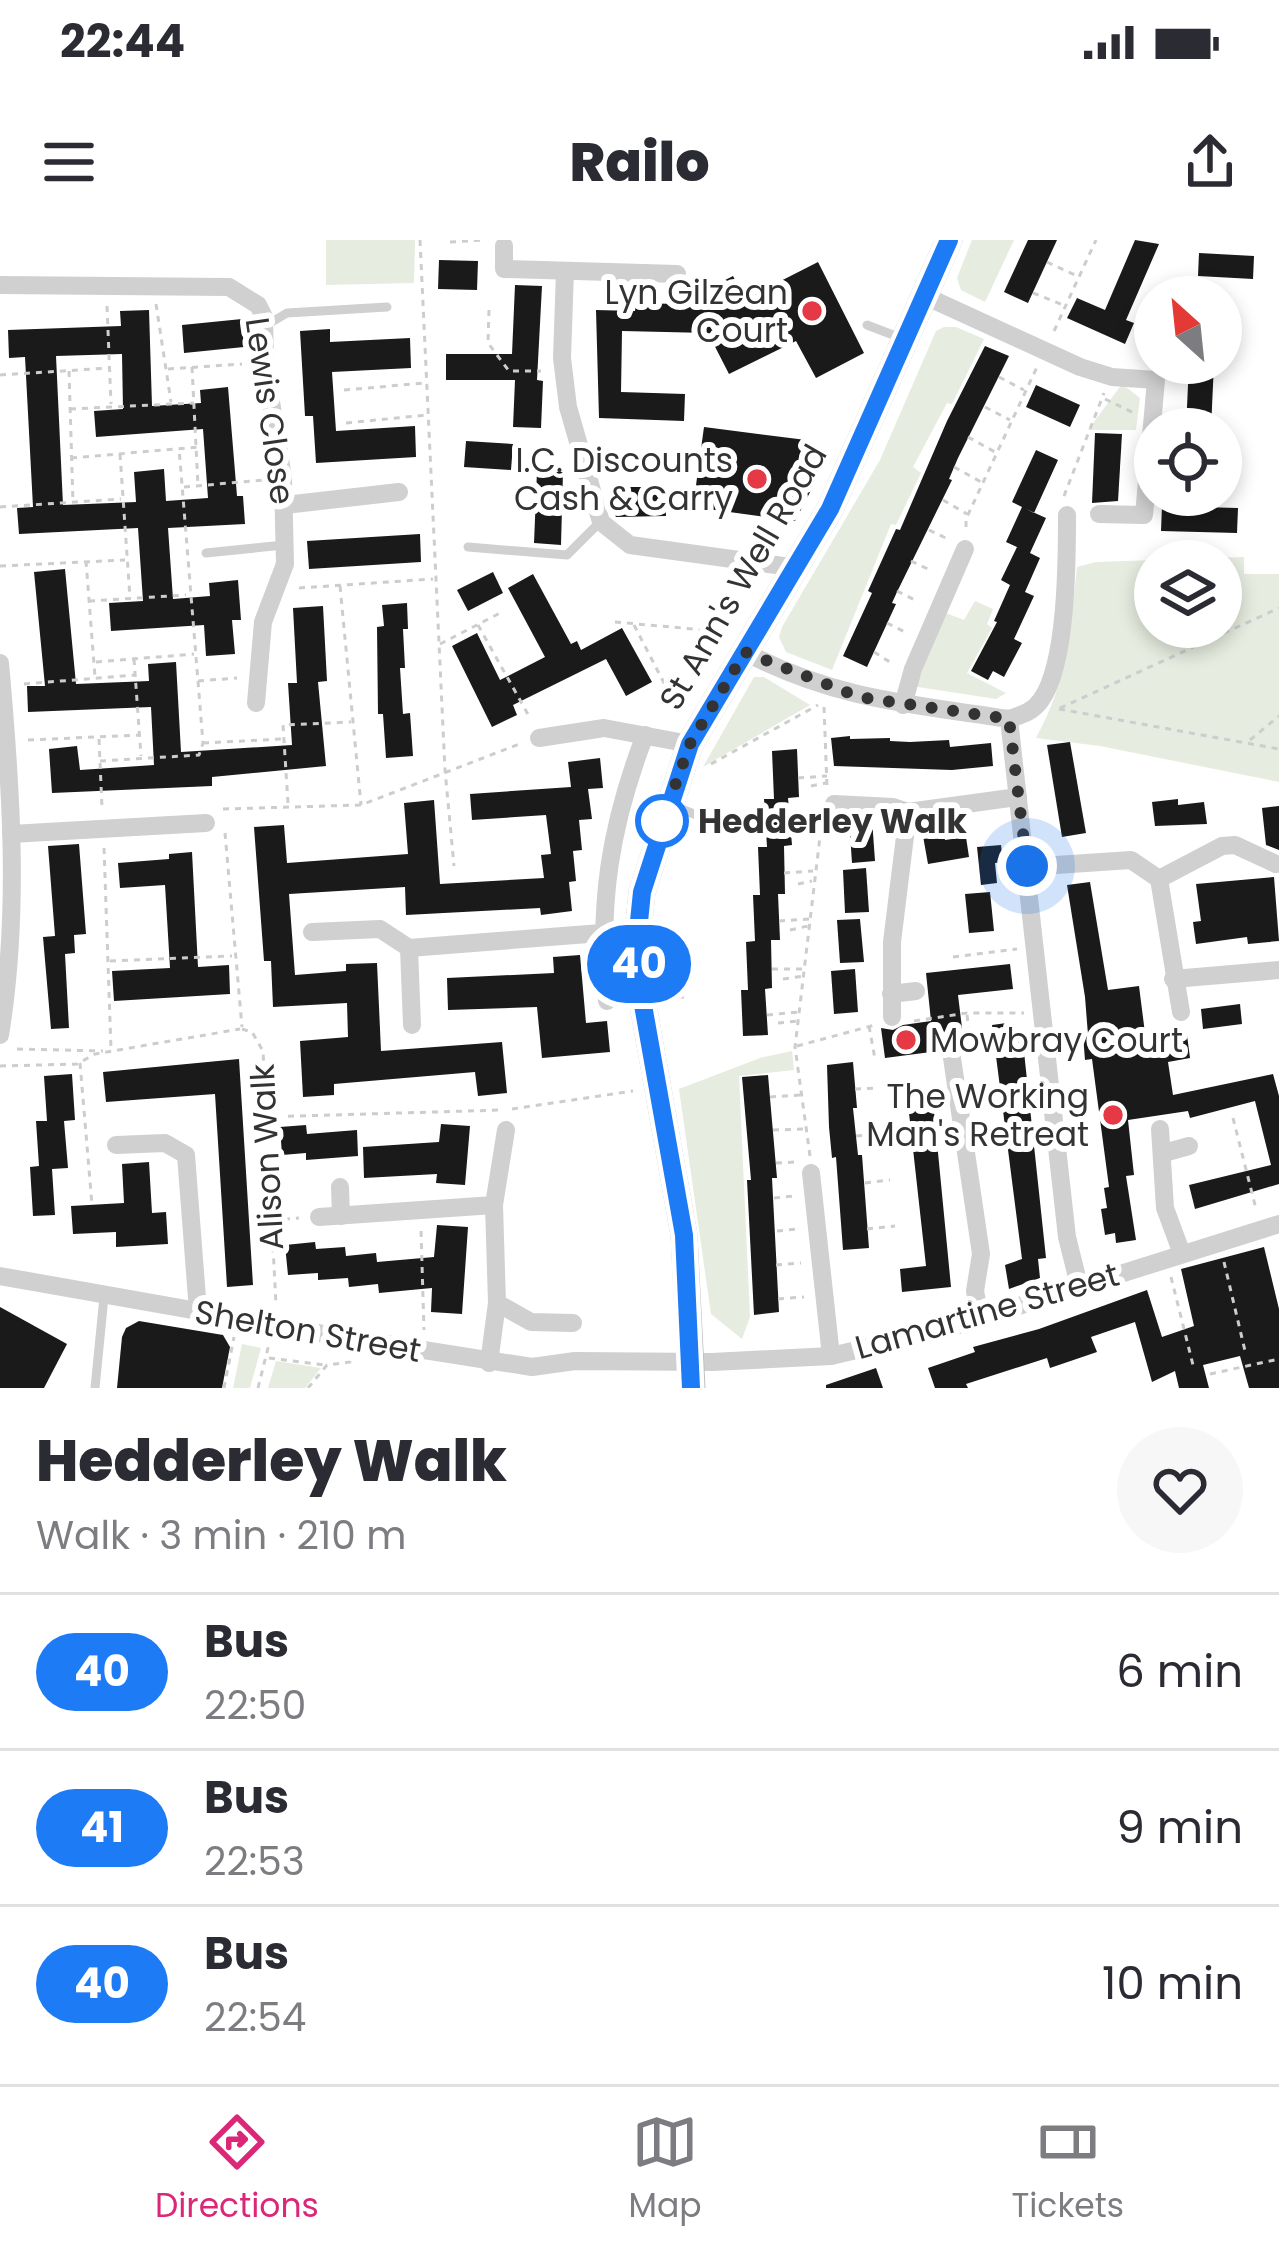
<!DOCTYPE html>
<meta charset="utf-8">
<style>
:root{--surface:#fff;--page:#f7f7f7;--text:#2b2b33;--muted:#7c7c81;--line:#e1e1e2;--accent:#db2777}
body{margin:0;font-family:Poppins,sans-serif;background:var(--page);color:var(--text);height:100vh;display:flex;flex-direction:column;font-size:45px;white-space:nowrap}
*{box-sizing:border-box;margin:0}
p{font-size:39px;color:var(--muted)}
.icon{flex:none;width:66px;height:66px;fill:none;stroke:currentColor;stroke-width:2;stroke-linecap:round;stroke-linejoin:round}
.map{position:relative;height:1148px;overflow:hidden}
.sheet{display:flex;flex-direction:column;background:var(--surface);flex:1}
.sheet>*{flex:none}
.badge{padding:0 24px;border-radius:39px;font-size:42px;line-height:78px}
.needle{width:78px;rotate:333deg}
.fabs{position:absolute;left:1134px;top:36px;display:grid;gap:24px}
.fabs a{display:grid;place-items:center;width:108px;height:108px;border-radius:50%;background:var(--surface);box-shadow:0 6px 18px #0003;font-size:60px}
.you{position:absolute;width:60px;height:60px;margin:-30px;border:9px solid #fff;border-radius:50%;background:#1a73e8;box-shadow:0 0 0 18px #1a73e833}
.map>.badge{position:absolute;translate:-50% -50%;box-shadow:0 0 0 6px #fff}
.round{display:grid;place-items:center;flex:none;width:126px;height:126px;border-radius:63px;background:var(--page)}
.overview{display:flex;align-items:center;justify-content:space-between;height:204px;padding:0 36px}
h1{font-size:57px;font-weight:800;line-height:90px}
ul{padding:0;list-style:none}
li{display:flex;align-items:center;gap:36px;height:156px;padding:0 36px;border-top:3px solid var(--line)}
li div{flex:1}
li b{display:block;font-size:45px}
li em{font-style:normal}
li .badge{min-width:132px;font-weight:700;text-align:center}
.status{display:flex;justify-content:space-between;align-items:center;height:84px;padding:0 60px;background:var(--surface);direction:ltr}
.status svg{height:33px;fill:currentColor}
header{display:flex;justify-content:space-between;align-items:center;height:156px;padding:0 36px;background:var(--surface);font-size:54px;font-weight:800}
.tab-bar{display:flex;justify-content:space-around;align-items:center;height:168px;border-top:3px solid var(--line);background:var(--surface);font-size:33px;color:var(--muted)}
.tab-bar a{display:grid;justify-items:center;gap:6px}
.tab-bar .current{color:var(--accent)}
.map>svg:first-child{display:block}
.green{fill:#e6ecdf;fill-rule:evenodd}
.building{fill:#1a1a1a;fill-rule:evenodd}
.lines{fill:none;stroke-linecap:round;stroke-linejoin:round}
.path{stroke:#cdcdcd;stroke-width:3;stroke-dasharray:6 6;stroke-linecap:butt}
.lane{stroke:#d0d0d0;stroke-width:9}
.street{stroke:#d0d0d0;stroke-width:18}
.secondary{stroke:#bdbdbd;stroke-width:27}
.street-bridge{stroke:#d0d0d0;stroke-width:18}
.line-casing{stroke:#fff;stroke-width:27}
.line{stroke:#1e7bf6;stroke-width:18}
.walk{stroke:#333;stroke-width:12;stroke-dasharray:0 21.6}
.poi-dot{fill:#e63946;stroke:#fff;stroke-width:4.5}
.stop-dot{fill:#fff;stroke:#1e7bf6;stroke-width:6}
.labels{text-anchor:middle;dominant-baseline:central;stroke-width:12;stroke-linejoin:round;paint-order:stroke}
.poi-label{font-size:33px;fill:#333;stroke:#fff;text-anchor:end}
.street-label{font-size:33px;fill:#333;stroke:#fff}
.stop-label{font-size:33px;font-weight:bold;fill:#333;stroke:#fff;text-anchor:start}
</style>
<div class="status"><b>22:44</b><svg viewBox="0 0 49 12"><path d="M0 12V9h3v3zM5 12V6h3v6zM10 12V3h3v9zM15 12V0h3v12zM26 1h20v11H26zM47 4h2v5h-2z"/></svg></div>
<header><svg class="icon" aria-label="menu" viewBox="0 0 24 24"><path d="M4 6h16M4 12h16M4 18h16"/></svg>Railo<svg class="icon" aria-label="share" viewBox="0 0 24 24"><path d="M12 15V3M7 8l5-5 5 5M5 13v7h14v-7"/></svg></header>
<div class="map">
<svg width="1279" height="1148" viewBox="0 0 1279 1148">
<rect width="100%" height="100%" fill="#fff"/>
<g class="green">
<path d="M326,0h89l-1,43 -88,2z"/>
<path d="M972,0h42l-29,62 -24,-12 -4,-12z"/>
<path d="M944,87h12l28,12 -32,65 -5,-1 -34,64 8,6 -25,52 -5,-1 -59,146 -46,-18 -7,-15 3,-10 98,-167 56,-129z"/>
<path d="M1122,144l18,14 -4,32h-48z"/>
<path d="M1244,317v17h35v208l-179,-36 -64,-8c32,-59 34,-105 41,-171l19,-5zM1155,321h66v66h-66z"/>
<path d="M975,361l18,8 -6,15 5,4 -25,45 39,20 -10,6 -78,-12 -2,-2 30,-72 18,7z"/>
<path d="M754,437h10l46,28 -107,62z"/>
<path d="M792,811l2,19 -55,6 11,241 -8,22 -31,-25 -32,-225 81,-31z"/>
<path d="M242,1104l19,4 -11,40h-17z"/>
<path d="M276,1121l45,7 -16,20h-37z"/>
</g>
<g class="building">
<path d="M1028,0h29l-29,63 -24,-11z"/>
<path d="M1135,0l24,4 -33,76 8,3 -9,21 -58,-26 10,-20 28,12z"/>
<path d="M1199,13l55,3 -1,23 -55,-3z"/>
<path d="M439,20l39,1 -1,29 -39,-1z"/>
<path d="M818,22l46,91 -48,25 -20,-37 -67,33 -21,-41 -86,-2 -1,61 64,2 -1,27 -85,-3 -3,-108 39,1 1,-8 42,1 55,-28 12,23z"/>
<path d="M515,45l27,1 -5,94 6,1 -2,47 -28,-1 2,-47h-69v-26h66z"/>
<path d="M149,70l3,96 49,-3 -1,-13 28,-3 9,109h6l2,28 -77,4 5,71 37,-3 -1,-13 29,-3 3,40h-9l3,34 -29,2 -2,-31 -93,6 -2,-28 34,-2 -5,-73 -119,6 -2,-26 16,-1 -8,-150 -16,1 -1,-28 113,-4 -1,-15zM122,114l1,55 -29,2 2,26 107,-8 5,69 -42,3 -2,-32 -30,3 2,30 -73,3 -7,-149z"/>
<path d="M242,79l2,28 -60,6 -2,-28z"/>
<path d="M330,89v13l80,-4 1,30 -79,4 4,59 79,-5 1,31 -100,6 -3,-47h-8l-5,-85z"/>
<path d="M985,106l24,10 -51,102 -9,21 3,1 -55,112 -5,11 4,1 -29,63 -24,-11 29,-63 -4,-2 19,-42 9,-20 4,1 47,-109z"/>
<path d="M1189,123h25l-3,66h-25z"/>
<path d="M1036,145l44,20 -10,22 -44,-20z"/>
<path d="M704,187l102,13 25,12 -36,69 -102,-14z"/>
<path d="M1095,193l27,1 -4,67 -26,2z"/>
<path d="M466,201l47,3 -2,26 -47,-3z"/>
<path d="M1036,210l22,10 -24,53 -8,-4 20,9 -16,35 10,5 -15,34 9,4 -20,43 8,4 -18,34 -11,-6 -5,9 -17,-9 26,-49 -3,-1 16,-36 -9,-5 16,-33 11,5 -22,-10 16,-35 -10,-5z"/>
<path d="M537,231l26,1 -2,73 -27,-2z"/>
<path d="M611,247h54l1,29 -50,1 -4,-7z"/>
<path d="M1162,266l76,2 -1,25 -76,-2z"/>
<path d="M420,294l1,28 -112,7 -2,-28z"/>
<path d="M65,329l11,115 73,-3 -1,-17 28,-2 5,90 111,-7 -4,-62h9l-4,-75 30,-2 4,75 -9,1 8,84 -114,11v9l-160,7 -3,-44 28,-3 3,24 74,-5 -3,-58 -123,5 -1,-26h18l-11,-114z"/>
<path d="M493,332l10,21 -35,18 -11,-21z"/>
<path d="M533,334l38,70 6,-3 4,9 41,-22 30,54 -26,14 -20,-37 -93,46 4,10 -25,12 -40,-81 25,-13 23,47 45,-23 -37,-69z"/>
<path d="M407,363l1,26h-5l2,39h-5l3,46 7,-1 3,43 -27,2 -3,-44h-5l-1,-87 7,-1 -2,-21z"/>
<path d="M850,496v3l40,-1v3l20,1 39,-2 1,7 41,-4 2,23 -41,4 -118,-4 -3,-28z"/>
<path d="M1070,502l16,91 -24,4 -15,-92z"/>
<path d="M797,509l2,48 -11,1 4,47 -8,1 1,48h-7l2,46h-9l1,48 -7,1 3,46 -25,1 -2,-46h7l-2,-48 9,-1 -2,-46h7l-2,-48h9l-3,-48h10l-2,-48z"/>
<path d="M600,518l3,30 -15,1 4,30 -13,1 3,30 -9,1 3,30 -7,1 3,29 -31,4 -1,-7 -134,7 -1,-28 -116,7 6,81 51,-4v-7l31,-1 4,88 121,-9 5,51 -29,3 -3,-24 -141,12v11l-31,2 -3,-56 48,-4 -1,-34 -74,4 -2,-46h-7l-10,-134 30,-2 3,38 121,-9 -4,-51 30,-3 6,84 104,-6 -3,-23 10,-1 -5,-39 -74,5 -2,-26 101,-7 -3,-25z"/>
<path d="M1178,559v6l26,-3 3,22 -52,2 -3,-24z"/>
<path d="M1279,566v44l-13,-5 -4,-37z"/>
<path d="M849,579h23l3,42 -23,2z"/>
<path d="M944,593l1,7 21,-3 3,20 -41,7 -5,-28z"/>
<path d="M79,604l7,90 -12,1 1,18 -10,1 4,74 -18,1 -8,-92 12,-1 -7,-90z"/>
<path d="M1001,605l2,17 -8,1 2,20 -16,2 -4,-38z"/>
<path d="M192,612l6,115 31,-2 1,29 -116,7 -2,-30 58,-3 -5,-83 -45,3 -2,-25 51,-4v-5z"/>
<path d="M866,628l3,44 -24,1 -2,-43z"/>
<path d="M1274,637l5,64 -31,3 -1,-7 -51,7 -3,-22 8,-1 -5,-37z"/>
<path d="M1090,642l18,108 31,-4 7,55 41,-6 3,23 -22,4 5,33 100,-21 6,22v88l-84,25 -6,-24 82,-20 -16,-64 -65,17 -2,-7 -60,9 6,55 -8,1 10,64 -20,3 -1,-10 -10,2 -4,-26 6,-1 -3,-20 5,-1 -17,-128 -7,1 -2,-25h5l-3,-38 -18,-112z"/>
<path d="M990,652l4,39 -25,2 -4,-39z"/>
<path d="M860,679l4,43 -24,1 -3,-43z"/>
<path d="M580,715l6,68 21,-2 3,31 -68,6 -5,-51 -89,3 -1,-32 107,-5 -1,-16z"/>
<path d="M1010,724l3,25 -55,6 5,41 -33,4 1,12 -46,6 -4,-30 12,2 10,-5 28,-4 -5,-48z"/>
<path d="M855,729l3,43 -24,2 -3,-43z"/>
<path d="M1240,764l2,20 -39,5 -2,-20z"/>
<path d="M1014,782l1,12 7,-1 24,225 -8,1 2,19 -31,11 -4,-24 17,-6 -30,-234z"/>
<path d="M239,819l14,226 -26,2 -12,-193 -109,8 -3,-30z"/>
<path d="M853,822l4,46h-4l5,47h4l7,93 -26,2 -7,-93 -4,1 -3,-31 -2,-62z"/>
<path d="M72,834l3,46 -11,1 4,47 -16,1 3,46 -22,1 -3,-49 9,-1 -3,-45h11l-3,-45z"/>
<path d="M768,835l9,103h-5l7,134 -25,3 -7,-135h4l-9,-103z"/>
<path d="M933,861l18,186 -49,5 -2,-23 26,-3 -18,-162z"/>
<path d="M441,884l29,2 -5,59 -29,-2 1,-9 -73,4 -1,-31 76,-5z"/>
<path d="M306,885l1,9 50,-4 1,26 -52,4v-7l-24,2 -2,-28z"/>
<path d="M149,922l3,51 14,-1 2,32 -52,3v-15l-43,2 -2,-28 53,-3 -2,-39z"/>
<path d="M437,985l31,2 -6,87 -31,-2 1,-24 -53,5 -1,-9 -29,3 -1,-9 -30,2v-7l-30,2 -3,-30 30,-3 1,7 29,-2 1,9 30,-3 1,9 57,-5z"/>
<path d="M1264,1007l15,62v79h-30l-9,-32 -37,9 6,23h-30l-4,-17 -23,11 -17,-60 -44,15 6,15 -47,16 -3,-10 -81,26 2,4h-33l-7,-20 47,-16 -2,-5 66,-18 108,-39 15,47 32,-11 -13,-57z"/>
<path d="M0,1067l67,37 -23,44h-44z"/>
<path d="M139,1081l84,14 7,12 -8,41h-105l5,-51 4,-9z"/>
<path d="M876,1128l7,20h-57v-3z"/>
</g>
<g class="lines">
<g class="path">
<path d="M420,0l25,530 9,96"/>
<path d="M450,2l34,-2"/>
<path d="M1047,22l30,14"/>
<path d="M1033,53l30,12"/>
<path d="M156,64l15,98"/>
<path d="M107,66l4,98"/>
<path d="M489,70l-1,33 21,28h32"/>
<path d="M1054,91l42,-91"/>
<path d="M192,127l6,119"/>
<path d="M168,129l74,-5"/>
<path d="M69,131l4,132"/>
<path d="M0,135l109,-7"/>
<path d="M999,137l25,13"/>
<path d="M344,150l81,-7"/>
<path d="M1105,159l29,14"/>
<path d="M985,167l25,13"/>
<path d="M70,169l124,-6"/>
<path d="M346,183l81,-8"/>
<path d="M968,197l27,15"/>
<path d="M120,214l10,144"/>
<path d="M71,218l128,-11"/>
<path d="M954,227l29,16"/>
<path d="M184,247l80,-7"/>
<path d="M1064,256l40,-103"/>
<path d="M943,260l24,14"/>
<path d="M0,267l121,-8"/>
<path d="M966,287v-8l71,-152"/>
<path d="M929,290l21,10"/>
<path d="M86,321l9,116"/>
<path d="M911,321l21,10"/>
<path d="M0,326l125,-6"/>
<path d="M340,346l21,219"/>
<path d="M299,348l134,-9"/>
<path d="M897,351l20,10"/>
<path d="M89,361l97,-6"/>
<path d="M615,382l112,10"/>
<path d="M887,383l20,10"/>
<path d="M478,385l52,93"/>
<path d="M634,385l43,83"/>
<path d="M440,404l62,-32"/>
<path d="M874,412l19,12"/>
<path d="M134,419l7,97"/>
<path d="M96,422l98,-8"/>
<path d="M198,441l39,-3"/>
<path d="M24,444l112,-9"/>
<path d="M824,467l3,80"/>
<path d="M1060,468l219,-100"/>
<path d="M1059,469l220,40"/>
<path d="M99,499l3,69"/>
<path d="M28,500l112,-5"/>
<path d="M1250,500l29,-24"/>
<path d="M203,503l79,-4"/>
<path d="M100,521l99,-6 4,-12 -24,-295"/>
<path d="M711,524l107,-59"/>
<path d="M798,538l29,-2"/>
<path d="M811,546l15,-3"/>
<path d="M288,563l-5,-78 68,-3"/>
<path d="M223,569l138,-4 161,-62"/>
<path d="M791,585h28"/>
<path d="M225,593l17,194"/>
<path d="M805,595l14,-4"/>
<path d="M104,608l7,201"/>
<path d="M784,633l29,-2"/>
<path d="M798,644l14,-3"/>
<path d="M779,681l30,-2"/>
<path d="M790,690l18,-4"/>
<path d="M953,717l64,-8"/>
<path d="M110,721l122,-5"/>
<path d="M772,729h32"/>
<path d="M783,739l21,-3"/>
<path d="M666,759l18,-2"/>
<path d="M767,775l32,-3"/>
<path d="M967,775l5,38"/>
<path d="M914,781l53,-8h57"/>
<path d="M778,783l21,-2"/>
<path d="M869,786l6,33"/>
<path d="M242,789l10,3 11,19 13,254"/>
<path d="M797,806l78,-21"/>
<path d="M17,809l86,2"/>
<path d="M80,823l12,142"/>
<path d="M0,826l77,-2 18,-10 145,-25"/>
<path d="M855,849l24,-1"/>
<path d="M770,857l31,-2"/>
<path d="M512,869l121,-18"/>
<path d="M264,877l238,-7"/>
<path d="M1233,878l23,91"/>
<path d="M773,890l33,-1"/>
<path d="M856,896l29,-2"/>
<path d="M810,916l-15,-109 27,-227"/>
<path d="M776,923l20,-1"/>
<path d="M865,943l25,-3"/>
<path d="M774,958l21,-2"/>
<path d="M272,980l27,-2"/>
<path d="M867,989l28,-3"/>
<path d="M421,991l3,99"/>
<path d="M777,991l21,-2"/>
<path d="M1224,1022l22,93"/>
<path d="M776,1025l25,-2"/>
<path d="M1171,1037l23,92"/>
<path d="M778,1059l26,-2"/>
<path d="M269,1118l56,7"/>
<path d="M1210,1134l69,-15"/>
<path d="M224,1148l10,-51"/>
<path d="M258,1148l11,-44"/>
<path d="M308,1148l19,-23 23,-3 1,-4"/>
</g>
<g class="lane">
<path d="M867,85l34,13"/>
<path d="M265,86l22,-13 100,-6"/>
<path d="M468,307l99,8 32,-32"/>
<path d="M206,313l78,-8"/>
<path d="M674,566l40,16"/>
<path d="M95,1148l9,-91"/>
</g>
<g class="street">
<path d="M504,6v23l173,5"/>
<path d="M565,31l-3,87 6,49 33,115 29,23 168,23"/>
<path d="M0,45l229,2 29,18 6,12 1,46 18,115 2,86 -22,58 -7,81"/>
<path d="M925,56l155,71 32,10 44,3 -12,135 -45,-1"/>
<path d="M1221,89l12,1"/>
<path d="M285,265l114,-13"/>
<path d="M745,412c89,47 166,52 264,67 12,-4 24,-7 32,-19 26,-36 26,-139 26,-185"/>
<path d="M0,423c11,122 20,250 0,372"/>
<path d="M903,465l10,-36 52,-120"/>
<path d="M1009,479l58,518 12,48"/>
<path d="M539,498l65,-10 86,16"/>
<path d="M834,564l59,3 15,5 110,-15"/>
<path d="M11,594l195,-11"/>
<path d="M1026,627l105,-7 28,19 22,133"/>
<path d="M1159,639l63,-33 13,-1 41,19"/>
<path d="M312,692l68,-3 29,19 192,-15"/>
<path d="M409,708l3,77"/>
<path d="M1173,739l106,-9"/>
<path d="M891,754l25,-3"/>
<path d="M607,761c-9,-97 3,-175 38,-266"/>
<path d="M892,777v-75l16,-130"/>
<path d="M952,818l29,196 -6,37 5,25"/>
<path d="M1160,889l5,79 17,46"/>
<path d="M116,905l49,-2 21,12 12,156"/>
<path d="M1164,913l25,-7"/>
<path d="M811,933l20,183"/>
<path d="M340,947l1,29"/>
<path d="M319,977l175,-12"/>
<path d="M0,1036l243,43"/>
<path d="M497,1063l34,19 42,1"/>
<path d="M335,1096l197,31 43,-6 137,1 119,-6 115,-27 333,-105"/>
<path d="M489,1123l8,-60 -3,-98 12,-75"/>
</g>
<path class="secondary" d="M692,1148l-8,-153 -41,-230 -6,-64 5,-49 48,-148 140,-235 119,-269"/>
<path class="street-bridge" d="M243,1079l92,17"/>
</g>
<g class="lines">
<g class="line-casing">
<path id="line" d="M691,1148l-7,-153 -41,-230 -6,-64 5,-49 48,-148 140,-235 119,-269"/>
</g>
<use href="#line" class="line"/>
<path class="walk" d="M662,581l-4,12 32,-89 55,-92 114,45 150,22 18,147"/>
</g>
<g class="poi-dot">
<circle cx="812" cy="71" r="12"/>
<circle cx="757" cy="239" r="12"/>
<circle cx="906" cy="800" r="12"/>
<circle cx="1113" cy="875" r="12"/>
</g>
<circle class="stop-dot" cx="662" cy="581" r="24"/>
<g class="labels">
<g class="poi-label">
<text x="788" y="52">Lyn Gilzean<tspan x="788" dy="38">Court</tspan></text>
<text x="733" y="220">I.C. Discounts<tspan x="733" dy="38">Cash &amp; Carry</tspan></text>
<text x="930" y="800" text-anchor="start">Mowbray Court</text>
<text x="1089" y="856">The Working<tspan x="1089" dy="38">Man's Retreat</tspan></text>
</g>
<g class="street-label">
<text transform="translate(270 171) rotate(82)">Lewis Close</text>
<text transform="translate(743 337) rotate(-60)">St Ann's Well Road</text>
<text transform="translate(267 917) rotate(-93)">Alison Walk</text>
<text transform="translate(987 1071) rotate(-16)">Lamartine Street</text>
<text transform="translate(308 1091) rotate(10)">Shelton Street</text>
</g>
<g class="stop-label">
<text x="698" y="581">Hedderley Walk</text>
</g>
</g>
</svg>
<div class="fabs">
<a><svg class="needle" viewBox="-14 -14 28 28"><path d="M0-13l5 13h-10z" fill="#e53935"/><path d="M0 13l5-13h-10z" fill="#7c7c81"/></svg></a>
<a><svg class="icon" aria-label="locate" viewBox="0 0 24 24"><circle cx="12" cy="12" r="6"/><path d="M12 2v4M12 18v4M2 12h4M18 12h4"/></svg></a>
<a><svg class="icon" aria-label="layers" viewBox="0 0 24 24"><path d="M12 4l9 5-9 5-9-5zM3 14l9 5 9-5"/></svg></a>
</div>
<div class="you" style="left:1027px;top:626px"></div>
<b class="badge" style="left:639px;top:724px;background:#1e7bf6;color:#fff">40</b>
</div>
<section class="sheet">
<div class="overview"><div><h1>Hedderley Walk</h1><p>Walk · 3 min · 210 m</p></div><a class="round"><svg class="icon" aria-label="heart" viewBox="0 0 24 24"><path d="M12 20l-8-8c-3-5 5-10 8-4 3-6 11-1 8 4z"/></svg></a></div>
<ul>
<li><span class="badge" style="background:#1e7bf6;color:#fff">40</span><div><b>Bus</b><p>22:50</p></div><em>6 min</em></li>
<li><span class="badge" style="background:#1e7bf6;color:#fff">41</span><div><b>Bus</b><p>22:53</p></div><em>9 min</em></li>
<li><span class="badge" style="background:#1e7bf6;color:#fff">40</span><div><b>Bus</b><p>22:54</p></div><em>10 min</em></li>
</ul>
</section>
<nav class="tab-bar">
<a class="current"><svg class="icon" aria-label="directions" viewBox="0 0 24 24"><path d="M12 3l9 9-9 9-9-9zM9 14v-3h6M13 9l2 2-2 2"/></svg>Directions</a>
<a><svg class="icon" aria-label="map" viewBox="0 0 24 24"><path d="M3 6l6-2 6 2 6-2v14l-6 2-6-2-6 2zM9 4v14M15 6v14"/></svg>Map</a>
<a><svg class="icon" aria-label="tickets" viewBox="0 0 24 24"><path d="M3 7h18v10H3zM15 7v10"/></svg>Tickets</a>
</nav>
